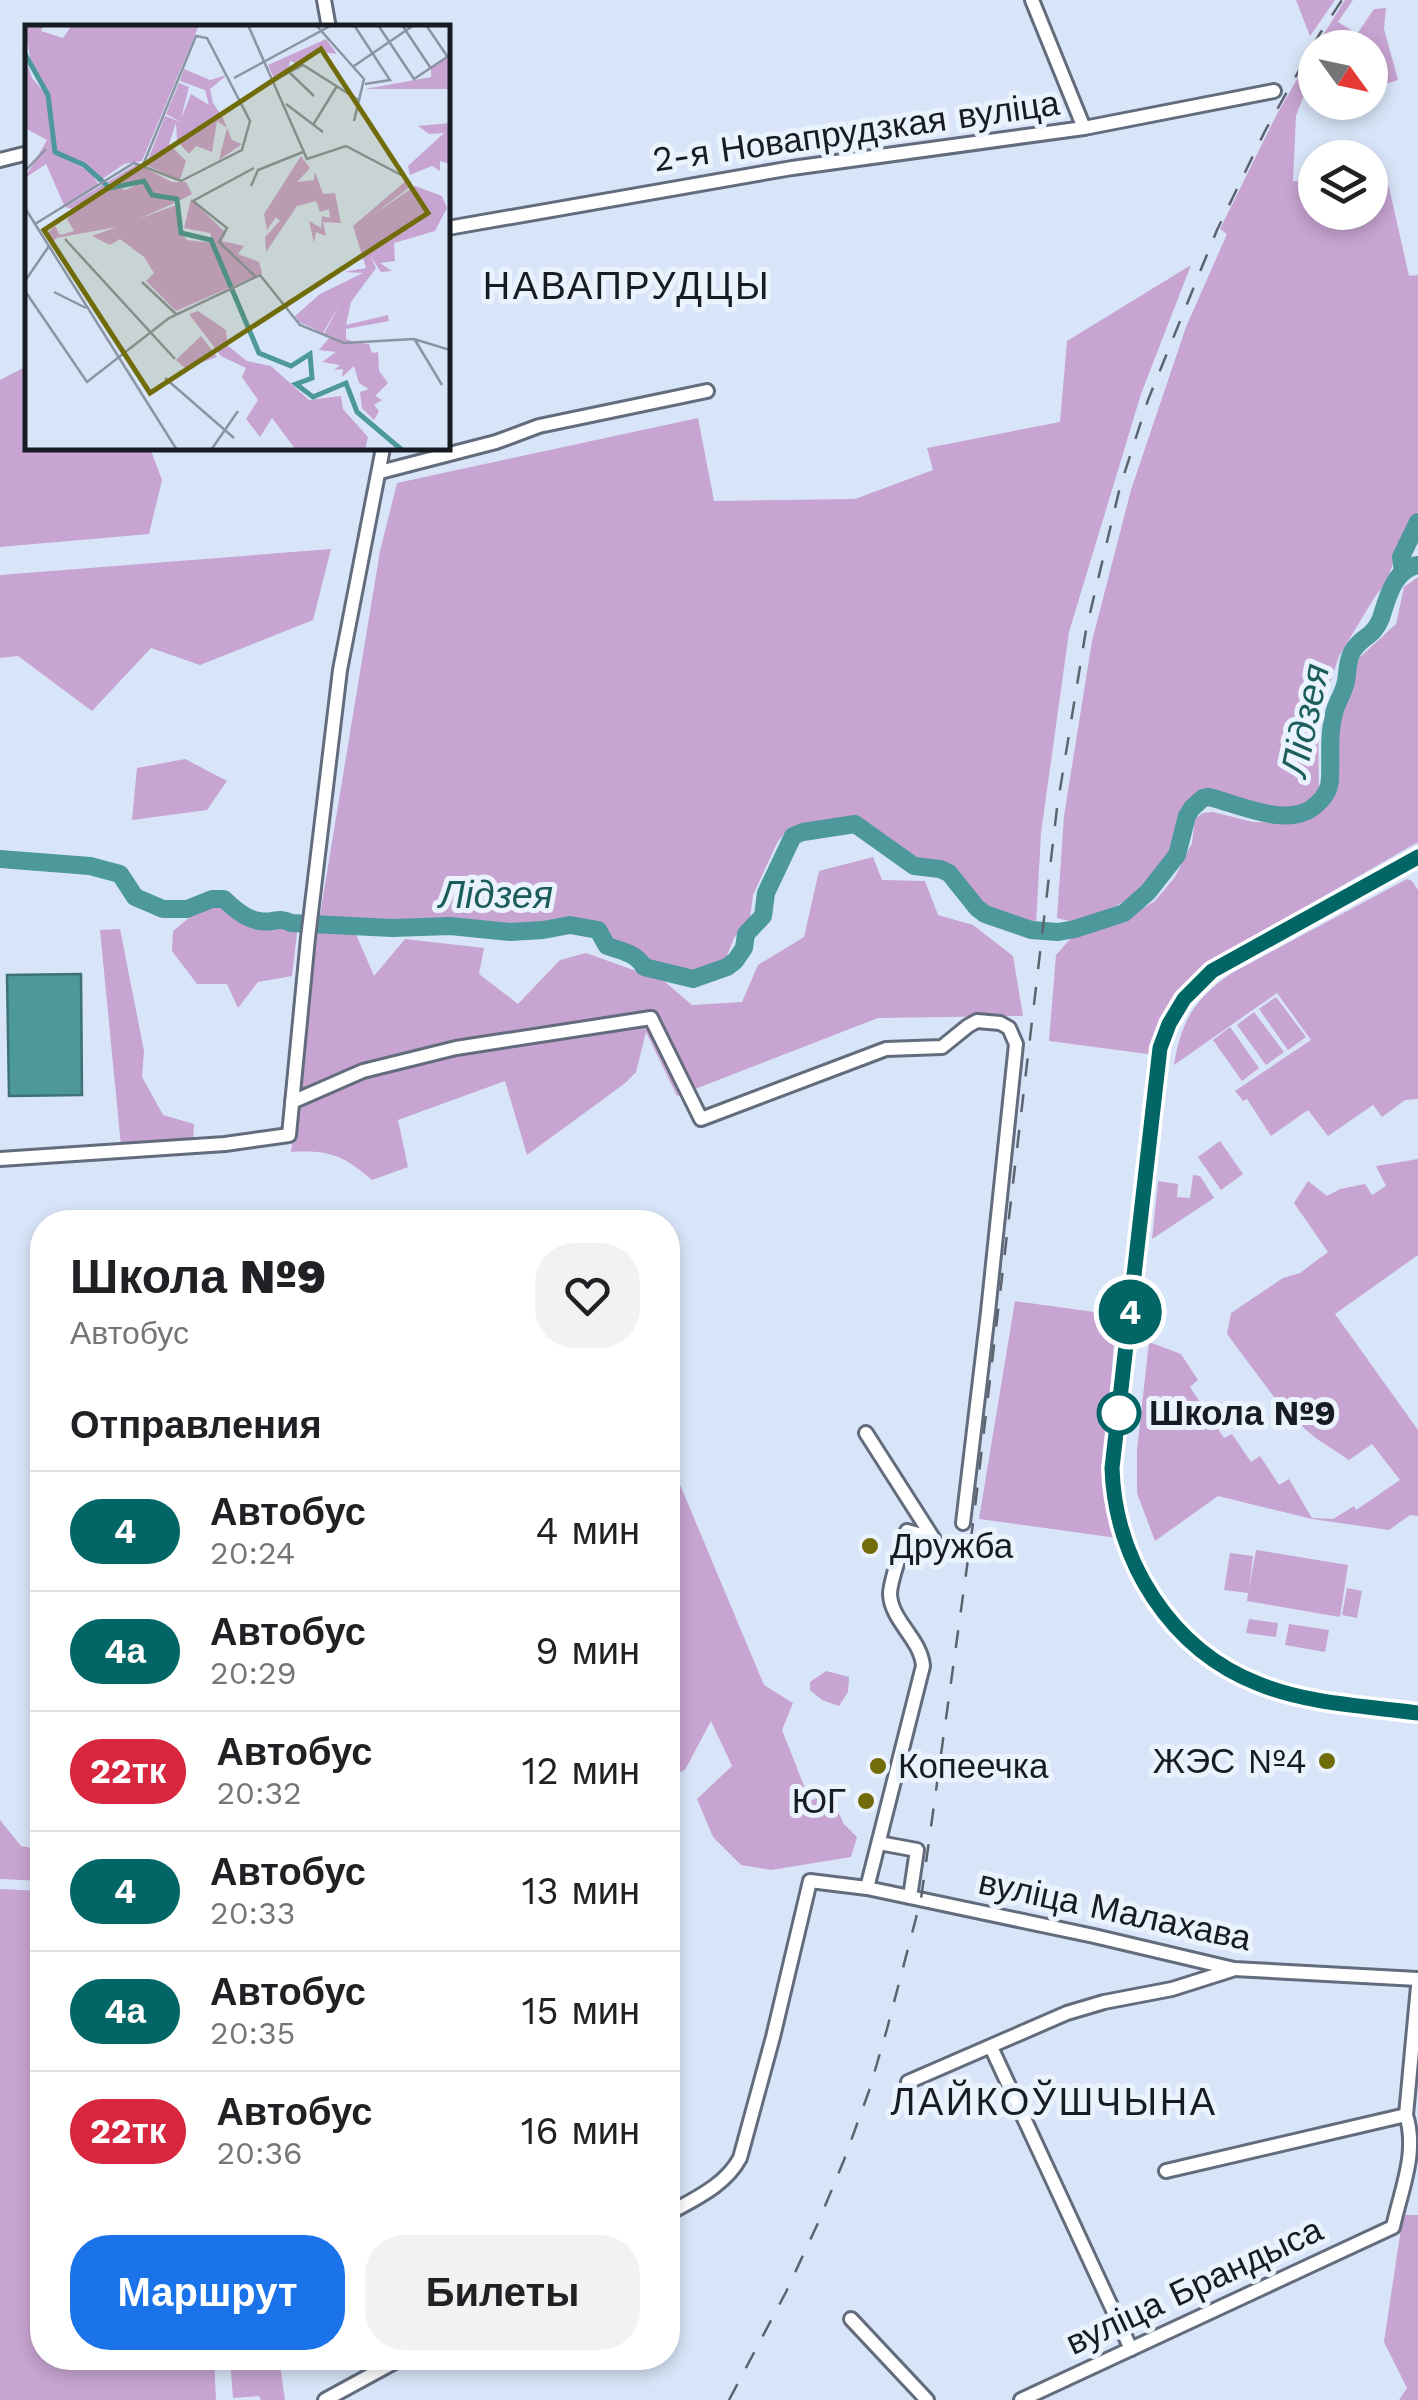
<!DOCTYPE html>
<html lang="ru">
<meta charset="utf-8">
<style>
:root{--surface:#fff;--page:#f2f2f2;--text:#202124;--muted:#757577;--line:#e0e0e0;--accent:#1a73e8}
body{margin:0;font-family:"Work Sans",sans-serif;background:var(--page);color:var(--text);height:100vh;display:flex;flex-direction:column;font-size:38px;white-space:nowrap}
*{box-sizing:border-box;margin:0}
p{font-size:32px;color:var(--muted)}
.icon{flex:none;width:55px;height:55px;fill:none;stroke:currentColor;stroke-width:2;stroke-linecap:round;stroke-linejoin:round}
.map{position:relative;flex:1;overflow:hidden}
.drawer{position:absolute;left:30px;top:1210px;width:650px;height:1160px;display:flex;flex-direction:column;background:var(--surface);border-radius:40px;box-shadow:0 5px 15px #0003}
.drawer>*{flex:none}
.badge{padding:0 20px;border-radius:32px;font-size:35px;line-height:65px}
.needle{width:65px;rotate:123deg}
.fabs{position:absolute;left:1298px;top:30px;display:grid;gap:20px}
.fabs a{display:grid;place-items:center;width:90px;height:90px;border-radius:50%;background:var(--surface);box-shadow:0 5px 15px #0003;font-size:50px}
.map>.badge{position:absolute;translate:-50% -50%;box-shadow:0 0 0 5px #fff}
h2{padding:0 40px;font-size:38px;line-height:90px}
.round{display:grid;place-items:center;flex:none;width:105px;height:105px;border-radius:40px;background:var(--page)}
.overview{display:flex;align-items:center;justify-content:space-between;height:170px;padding:0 40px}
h1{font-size:48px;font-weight:800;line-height:75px}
.primary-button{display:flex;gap:20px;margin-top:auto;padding:20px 40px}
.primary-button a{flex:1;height:115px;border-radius:40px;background:var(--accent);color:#fff;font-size:40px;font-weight:800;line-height:115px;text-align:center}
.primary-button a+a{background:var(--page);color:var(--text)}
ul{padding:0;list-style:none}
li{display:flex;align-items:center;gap:30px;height:120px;padding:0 40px;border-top:2px solid var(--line)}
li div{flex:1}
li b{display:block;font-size:38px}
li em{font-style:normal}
li .badge{min-width:110px;font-weight:700;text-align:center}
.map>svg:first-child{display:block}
.green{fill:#c7a4d1}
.water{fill:#4c989a;stroke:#3c7276;stroke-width:2.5}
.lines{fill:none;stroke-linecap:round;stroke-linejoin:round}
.river{stroke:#4c989a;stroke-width:18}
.minor-casing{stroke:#626c7d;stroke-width:18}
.minor{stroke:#fff;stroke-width:12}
.rail{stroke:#5c636f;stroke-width:2.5;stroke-dasharray:18 18;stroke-linecap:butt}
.line-casing{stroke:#fff;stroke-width:22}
.line{stroke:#026666;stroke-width:15}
.stop-dot{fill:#fff;stroke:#026666;stroke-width:5}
.poi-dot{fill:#716c0a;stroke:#eaf2fd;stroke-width:4}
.labels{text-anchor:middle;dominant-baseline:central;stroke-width:10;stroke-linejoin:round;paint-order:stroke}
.street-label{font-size:35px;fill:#171b22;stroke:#eaf2fd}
.stop-label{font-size:35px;font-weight:bold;fill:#171b22;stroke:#eaf2fd;text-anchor:start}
.poi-label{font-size:35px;fill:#171b22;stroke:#eaf2fd;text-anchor:start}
.neighbourhood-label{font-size:38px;letter-spacing:2.5px;fill:#171b22;stroke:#eaf2fd}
.water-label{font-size:38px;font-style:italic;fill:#1b5c5d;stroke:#eaf2fd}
.inset-river{fill:none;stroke:#4c989a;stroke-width:5}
.inset-road{fill:none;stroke:#8b94a2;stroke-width:2.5}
.view{fill:#716c0a;fill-opacity:0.15;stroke:#716c0a;stroke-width:5}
.inset-edge{fill:none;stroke:#171b22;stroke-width:5}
</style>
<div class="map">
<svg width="1418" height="2400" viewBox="0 0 1418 2400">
<rect width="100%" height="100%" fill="#d8e5f8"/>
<g class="green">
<path d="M1296,0h39l-25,36z"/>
<path d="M1345,0h8l-15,22 19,12 17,-25 12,-1 -2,21 14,51 -16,5v-8h-12v-29h-55z"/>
<path d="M1315,48v48l-11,-1 -8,21 -3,65 22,1v30h55v-30l18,1 21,93 9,-1v236l-24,49 -7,22 -11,13 -37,61 -21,63 1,75 -15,14 -32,2 -36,-11 -30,-5c-8,6 -19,12 -25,20 -9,13 -9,35 -17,51 -12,23 -66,56 -91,56 -6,0 -11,-2 -16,-3l7,-102 28,-175 39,-151 55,-163 41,-93 -7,-5 57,-115z"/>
<path d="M1191,265l-50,129 -72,238 -28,201 -5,91 -50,-13 -21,-25 -18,-14 -29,-7 -24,-13 -24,-23 -13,-8 -70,10 -9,10 -25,54 -3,23 -16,20 -8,20c-28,12 -49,26 -78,7 -16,-11 -17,-15 -37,-18l-11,-17 -13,-6 -14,-2 -32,6 -93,-7 -96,4 22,51 31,-37 79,9 -5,26 39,30 42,-44 26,-7 78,28 28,24 50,-3 16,-37 46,-28 15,-66 54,-14 9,23 43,1 13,34 35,10 40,31 10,60 -145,2 -201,78 -31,-64 -10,40 -12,12 -97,71 -22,-74 -107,39 10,47 -36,13c-29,-25 -43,-30 -81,-28l28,-231 61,-370 17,-68 301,-65 16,83 141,-2 78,-29 -6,-22 133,-26 7,-81z"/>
<path d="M27,366l1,82h122l12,32 -13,54 -149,13v-167z"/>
<path d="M331,549l-18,71 -113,45 -49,-17 -59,63 -74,-55 -18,2v-83z"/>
<path d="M1418,577v265l-217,125c-30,29 -38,50 -53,87l-99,-13 7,-86 15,-17 51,-17 33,-20 20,-24 17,-34 3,-24 8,-6 10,-1 40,10 41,1 16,-5 20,-17 7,-21 2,-58 20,-64 37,-34 8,-37z"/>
<path d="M185,759l42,22 -20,29 -75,10 5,-52z"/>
<path d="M1407,879l5,2 6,9v209l-13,1 -23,17 -9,-12 -45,31 -20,-26 -37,26 -24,-37 -4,2 -8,-10 76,-51 -34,-47 -103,72c7,-44 21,-67 58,-92z"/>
<path d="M212,899h12l10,10 26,13 21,-4 10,5 7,1 -6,52 -34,6 -20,26 -11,-24h-30l-25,-33 1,-20z"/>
<path d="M120,929l24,122 -2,26 21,38 31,9 -1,19 -72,3 -21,-216z"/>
<path d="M1276,997l30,40 -18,13 -29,-41z"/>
<path d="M1254,1012l30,40 -18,13 -29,-40z"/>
<path d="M1230,1027l29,41 -17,13 -29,-41z"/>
<path d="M1220,1141l23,33 -22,16 -23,-33z"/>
<path d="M1418,1159v96l-83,59 83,116v86l-8,-1 -21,15 -77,-11 -94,-23 -63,45 -18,-48v-43l12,-108 32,12 17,26 -8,7 34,51 8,-4 19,28 9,-6 19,29 10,-6 23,39 21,1 21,-13 2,4 44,-30 -28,-36 -23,16 -32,-21 -31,-26 -59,-79 4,-21 52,-35 17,-5 28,-21 -34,-49 14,-22 19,15 13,-7 25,-5 7,11 14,-9 -10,-20z"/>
<path d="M1193,1175l7,1 14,22 -62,41 6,-58 20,3 -1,13 13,1z"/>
<path d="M1015,1301l101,14 -13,173 14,50 -138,-19z"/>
<path d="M668,1456l96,229 29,18 -11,27 28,71 19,-8 15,31 13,13 -6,20 -80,13 -30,-5 -28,-28 -16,-38 35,-33 -21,-45 -26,49 -17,7z"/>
<path d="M1256,1550l92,15 -8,52 -93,-16 1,-8 -24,-3 6,-37 23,3 -4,34z"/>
<path d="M1347,1588l15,3 -5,27 -15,-3z"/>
<path d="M1249,1619l29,4 -2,14 -30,-4z"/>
<path d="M1289,1624l40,6 -4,22 -40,-7z"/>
<path d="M826,1671l23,6 -1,15 -9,14 -17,-6 -12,-10v-8z"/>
<path d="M0,1820l21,26 21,4v31l-42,-2z"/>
<path d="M0,1889l42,2v467h172l2,42h-216z"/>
<path d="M1403,2215h15v185h-19l8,-12 -23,-46z"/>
<path d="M230,2358h49l6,42h-24l-2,-4 -26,2z"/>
</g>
<path class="water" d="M81,974l1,121 -73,1 -2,-121z"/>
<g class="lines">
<g class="river">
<path d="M1403,572l-2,-15 17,-35"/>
<path d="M0,859l90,7 30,8 15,23 28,12h24l25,-10h12c8,8 22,20 35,22 13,3 19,-5 32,2l101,5 58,-2 60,6 33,-2 27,-5 28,5 9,16c15,5 29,7 37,21l49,12 34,-12 8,-6 9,-13 2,-14 17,-18 3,-23 27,-57 10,-4 52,-8 59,42 26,3 9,4 28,35 8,6 46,16 27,2 17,-3 49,-16 24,-21 29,-37 10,-39 5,-8 11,-10 6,-1c32,8 82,33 108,7 8,-7 13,-15 13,-26 1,-22 -2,-46 5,-68 3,-10 9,-18 11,-29 2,-10 1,-20 6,-29 8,-15 22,-15 29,-34 6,-19 13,-49 37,-53"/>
</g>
<g class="minor-casing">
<g id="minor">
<path d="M324,0l5,28"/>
<path d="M1032,0l52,128"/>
<path d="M0,160l28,-7"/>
<path d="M448,228l344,-60 292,-40 190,-37"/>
<path d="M380,472l116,-30 43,-16 168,-35"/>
<path d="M1418,856l-206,115 -28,28 -15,25 -9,24 -48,420c3,93 59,182 147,216 49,20 107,21 159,29"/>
<path d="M292,1102l71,-31 93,-23 195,-30 50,101 185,-70 56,-2 26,-21 9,-5 23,2 9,5 7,16 -28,268 -25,211"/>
<path d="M0,1159l225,-15 64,-9 19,-197 32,-268 43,-222"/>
<path d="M866,1433l67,105"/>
<path d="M879,1843l38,7 -7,47"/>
<path d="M867,1888l56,-222c-2,-27 -32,-45 -33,-72 0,-14 13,-47 17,-63l26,7"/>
<path d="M991,2047l140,302"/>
<path d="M908,2082l159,-69 37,-11 68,-13 60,-19"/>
<path d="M1166,2171l240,-56"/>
<path d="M668,2214c26,-15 57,-28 72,-56l33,-121 37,-156 57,7 227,48 140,33 184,10"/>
<path d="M851,2319l76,81"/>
<path d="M325,2400l77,-42"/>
<path d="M1021,2400l372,-173c8,-37 25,-75 13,-112l12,-129"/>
</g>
</g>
<use href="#minor" class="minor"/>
<path class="rail" d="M729,2400l57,-108 32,-69 26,-63 25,-69 18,-62 34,-130 53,-383 83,-708 29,-178 34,-143 28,-87 69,-170 48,-99 54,-96 23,-35"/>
</g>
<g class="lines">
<g class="line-casing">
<path id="line" d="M1418,857l-206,114 -28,28 -15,25 -9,24 -48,420c3,93 59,182 147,216 49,20 107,22 159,29"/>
</g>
<use href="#line" class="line"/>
</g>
<circle class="stop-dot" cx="1119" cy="1413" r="20"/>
<g class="poi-dot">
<circle cx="870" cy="1546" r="10"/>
<circle cx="1327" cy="1761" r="10"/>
<circle cx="878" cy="1766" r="10"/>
<circle cx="866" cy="1801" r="10"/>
</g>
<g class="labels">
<g class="street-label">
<text transform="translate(856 131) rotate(-8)">2-я Новапрудзкая вуліца</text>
<text transform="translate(1115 1910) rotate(12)">вуліца Малахава</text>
<text transform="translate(1194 2286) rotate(-25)">вуліца Брандыса</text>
</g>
<g class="stop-label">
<text x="1149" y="1413">Школа №9</text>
</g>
<g class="poi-label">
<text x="890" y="1546">Дружба</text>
<text x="1307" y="1761" text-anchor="end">ЖЭС №4</text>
<text x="898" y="1766">Копеечка</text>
<text x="846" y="1801" text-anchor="end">ЮГ</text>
</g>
<g class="neighbourhood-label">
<text x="627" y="286">НАВАПРУДЦЫ</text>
<text x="1054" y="2102">ЛАЙКОЎШЧЫНА</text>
</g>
<g class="water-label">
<text transform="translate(1305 720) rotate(-78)">Лідзея</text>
<text x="496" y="895">Лідзея</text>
</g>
</g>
<g transform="translate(25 25)">
<rect width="425" height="425" fill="#d8e5f8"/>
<path d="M0,0h18l-2,6 22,7 9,-13h127l-57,136 -18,3 -26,18 -5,-6 5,8 -34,21 -18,-41 -21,14 22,-38 -22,-12v-71l7,21 15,17 6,57 47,25 -45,-26 -5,-55 -18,-26zM301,14l11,15 -16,-2 -20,13 -11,-4 -2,11 -14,6 -6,-13zM425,32v32h-85l66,-12v-10zM159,44l26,11 17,-5 -17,14 3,14 10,15 4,10 5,12 10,4 -23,16 8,-32 -10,-7 -5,31 -16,-6 -7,8 -12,-13 -1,-18 -7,21 17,17 -6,19 -34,-15 19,-49 16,6 -15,-8 13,-31 10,4 -8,32 10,-25 18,11 -4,-15 -25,-9zM425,98v41l-10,-3v10l-8,-5 -22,9 -2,-9 36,-33 -15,1 -11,-8zM276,131l9,12 -13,14 17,-2 1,-8 8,22 12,-1 6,30 -18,-1 3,14 -10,-4 -2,11 -5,-22 12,7 1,-12 8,2 -1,-9 -9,3 -4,-11 -19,5 -31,46 -1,-15 15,-16 -4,-4 -9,13 -3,-16zM112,139l35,18h14l6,12 -11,6 -26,-6 -12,-14 -19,7 -18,-4zM383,154l2,8 -37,28 42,-29 27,10 5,12 -12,23 -41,12 1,18 -15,2 12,8 -11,1 -10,-15 5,11 -25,34 -5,23 42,-10 1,6 -43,8v10l8,3 -5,1 -25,-9 17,-32 -18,31 -24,-11 -4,-6 25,-22 43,-21 -19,-1 22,-4 -13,-42zM118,156l9,14 25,7 -55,24 -66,12 -5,8 -4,-13 8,-7 5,9 14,-4 -7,-12 9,-9 -11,-3 39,-23 22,6zM166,174l35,34 -4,8 22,5 -6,8 21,8 3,11 -86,38 -30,-30 8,-8 -10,-16 -24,-18 -10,6 -18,-9 87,-32 2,29 6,7 26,3 -3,-10 -26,-5zM173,286l28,19 2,16 19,15 24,5 38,34 32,-4 2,13 25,28 -3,13h-69l-24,-32 -12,19 -14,-18 12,-19 -16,-23 4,-9 -25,-12 -32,-42zM176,311l16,21 -32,11 -9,-8zM304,313l40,6 3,9 6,-1 1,19 9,12 -13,13 7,4 -8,5 5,6 -5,9 -12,-12 -2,-16 9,-3 -10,-6 -5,-17 -12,11 1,-8 -9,1 6,-5 -18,-3 14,-10 -17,-2z" fill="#c7a4d1"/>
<path class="inset-river" d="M0,29l23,41 7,57 29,13 26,23 34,-7 8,14 25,4 4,34 30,7 48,113 32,13 19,-12 2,24 -16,6 17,13 33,-14 11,29 45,38"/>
<path class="inset-road" d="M223,0l59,134 39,-13 57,30M291,0l48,54 -10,42M329,0l36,55 -25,4M353,0l36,54 36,-24M377,0l28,42M401,0l21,31M329,41l60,-41M264,47l25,24M209,53l98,-53M248,56l30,-16 57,36M261,79l37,28M288,100l24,-39M229,143l-61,33 34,27 -8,14 37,35M0,146l21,-22M226,161l7,-16 45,-18M0,183l152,242M10,199l99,-61 47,18 61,-31 8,-29 -43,-83 -11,-2 -53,129M40,214l110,120M0,256l24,-35M117,257l34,32M0,266l62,91 82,-64 91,-43 40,50 44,18 70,-4 36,11M29,267l32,16M390,315l27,45M140,353l69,60M186,425l27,-39"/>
<path class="view" d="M296,24l107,164 -278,180 -106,-163z"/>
<rect width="425" height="425" class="inset-edge"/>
</g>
</svg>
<div class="fabs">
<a><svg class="needle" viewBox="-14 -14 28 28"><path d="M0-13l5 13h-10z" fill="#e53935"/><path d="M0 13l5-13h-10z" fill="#757577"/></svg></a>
<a><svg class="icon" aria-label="layers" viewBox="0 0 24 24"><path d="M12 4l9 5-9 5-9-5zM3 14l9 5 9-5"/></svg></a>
</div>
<b class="badge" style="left:1130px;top:1312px;background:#026666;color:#fff">4</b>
<section class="drawer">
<div class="overview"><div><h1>Школа №9</h1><p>Автобус</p></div><a class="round"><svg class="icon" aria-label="heart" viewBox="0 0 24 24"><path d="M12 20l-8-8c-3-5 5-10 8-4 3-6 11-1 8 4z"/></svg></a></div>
<h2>Отправления</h2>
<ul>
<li><span class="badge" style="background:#026666;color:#fff">4</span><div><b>Автобус</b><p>20:24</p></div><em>4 мин</em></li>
<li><span class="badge" style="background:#026666;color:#fff">4а</span><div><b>Автобус</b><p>20:29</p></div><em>9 мин</em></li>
<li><span class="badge" style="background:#d7263d;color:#fff">22тк</span><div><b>Автобус</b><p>20:32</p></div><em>12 мин</em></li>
<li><span class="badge" style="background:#026666;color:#fff">4</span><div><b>Автобус</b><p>20:33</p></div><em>13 мин</em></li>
<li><span class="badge" style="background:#026666;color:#fff">4а</span><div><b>Автобус</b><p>20:35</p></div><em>15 мин</em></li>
<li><span class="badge" style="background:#d7263d;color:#fff">22тк</span><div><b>Автобус</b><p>20:36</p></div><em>16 мин</em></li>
</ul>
<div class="primary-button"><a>Маршрут</a><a>Билеты</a></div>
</section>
</div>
